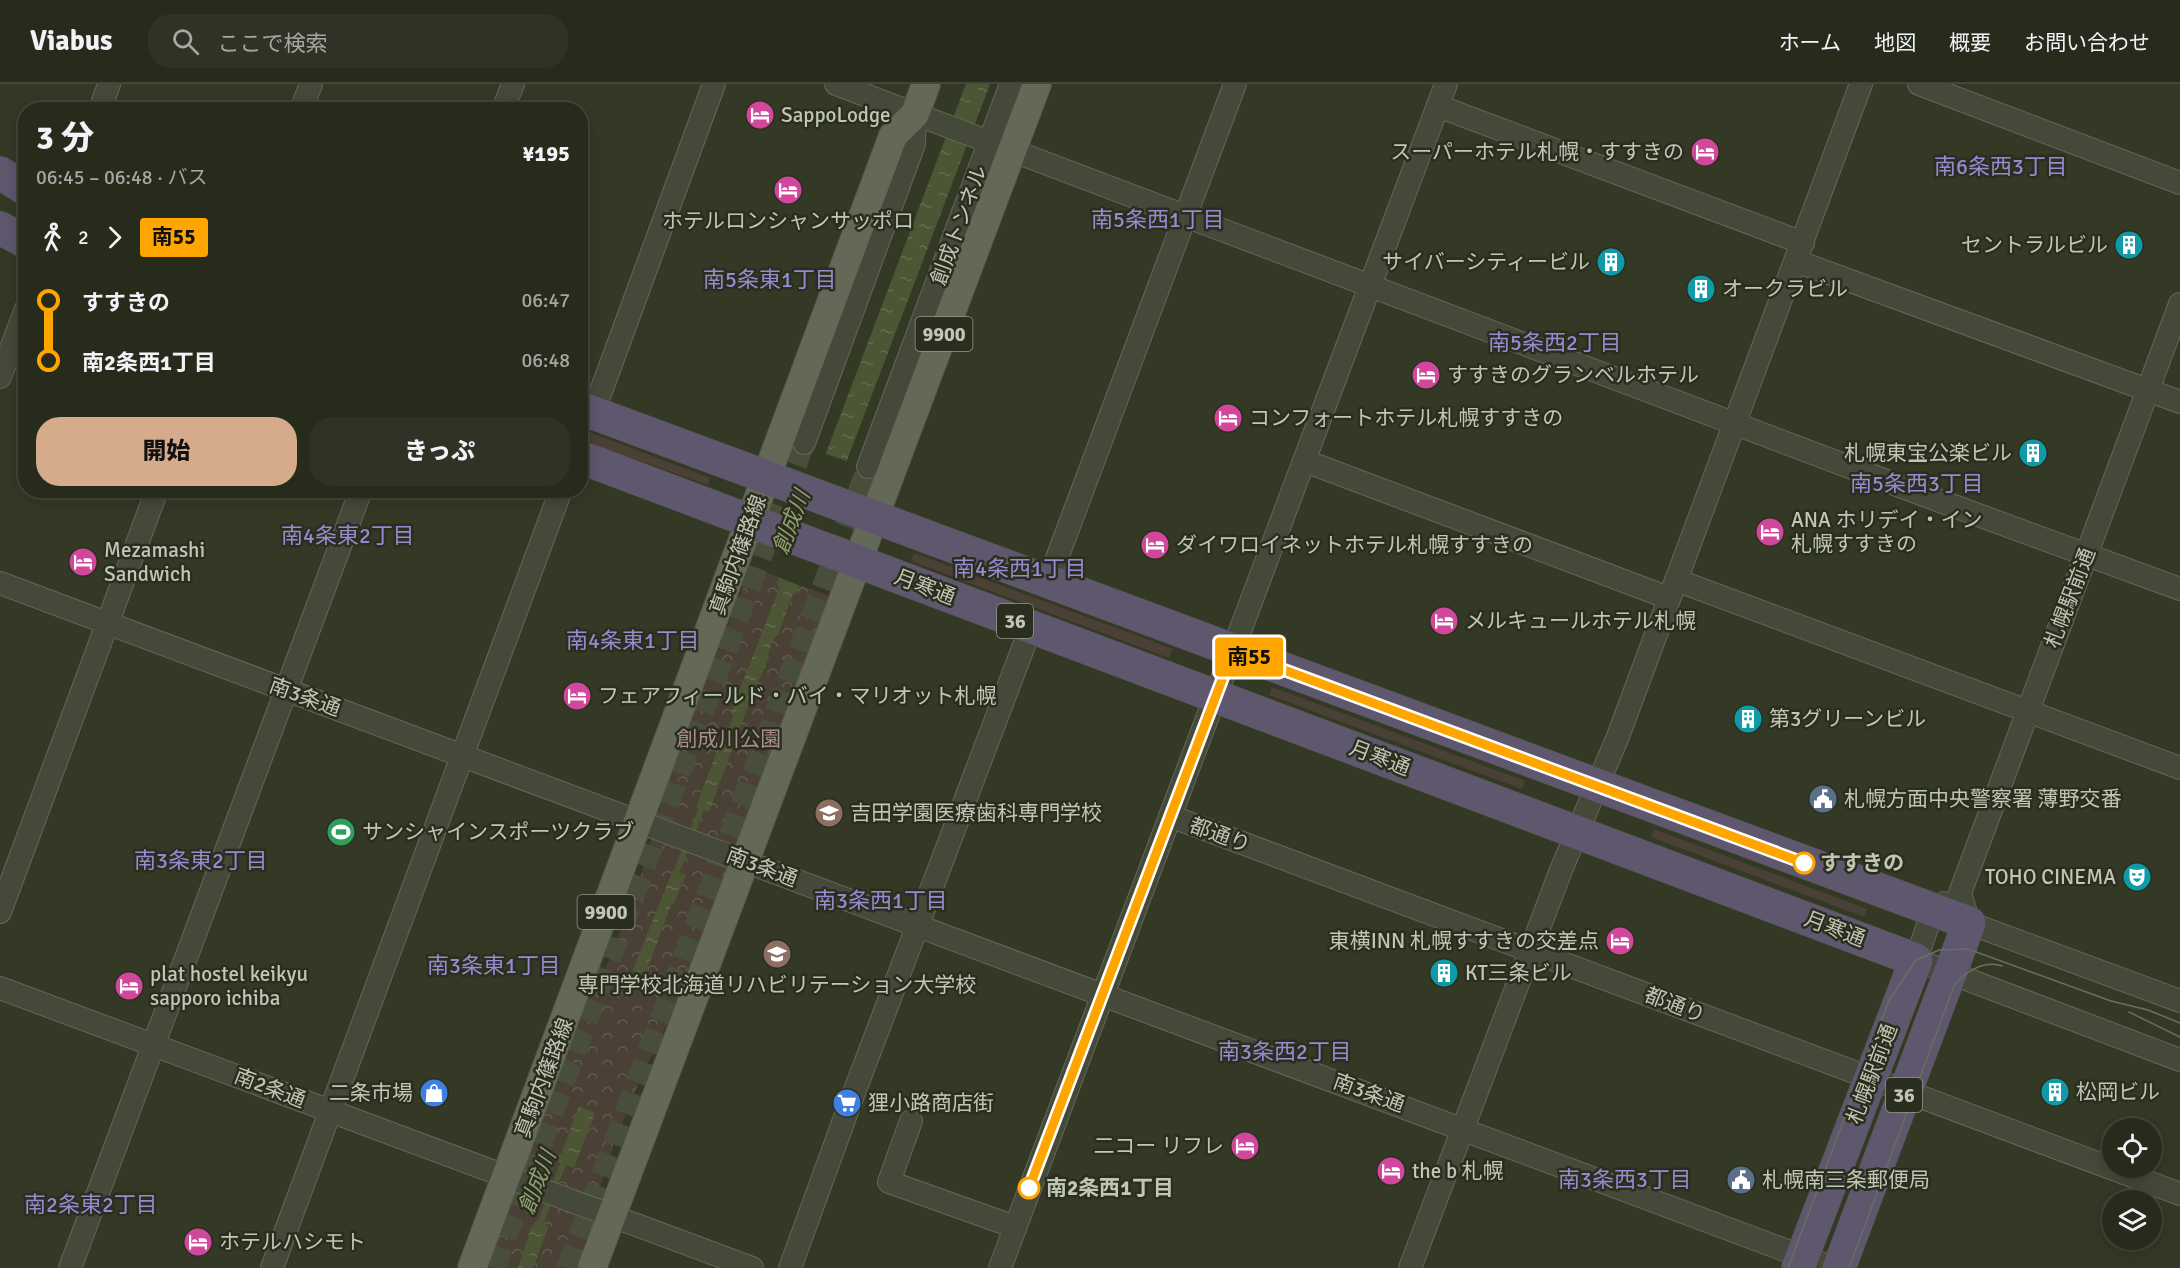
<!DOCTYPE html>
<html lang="ja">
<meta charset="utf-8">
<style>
:root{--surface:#272b1c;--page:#2f3325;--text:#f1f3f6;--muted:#a4a7a3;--line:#43473b;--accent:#d6ab8b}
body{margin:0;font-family:Signika,"Noto Sans JP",sans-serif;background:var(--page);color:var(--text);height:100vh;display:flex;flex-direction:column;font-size:22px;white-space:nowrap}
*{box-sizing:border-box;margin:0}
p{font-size:20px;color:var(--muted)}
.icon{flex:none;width:33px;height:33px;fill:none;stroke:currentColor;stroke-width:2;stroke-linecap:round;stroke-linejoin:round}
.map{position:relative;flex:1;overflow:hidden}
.side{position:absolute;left:18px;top:18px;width:570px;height:396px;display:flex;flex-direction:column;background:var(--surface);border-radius:24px;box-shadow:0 3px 15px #0003,0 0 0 2px var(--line)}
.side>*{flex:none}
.badge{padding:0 12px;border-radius:4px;font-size:21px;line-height:39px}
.controls{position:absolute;left:2102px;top:1034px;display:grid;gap:12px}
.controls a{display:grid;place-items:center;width:60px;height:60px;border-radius:50%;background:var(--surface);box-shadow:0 3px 15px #0003,0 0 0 2px var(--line);font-size:30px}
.map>.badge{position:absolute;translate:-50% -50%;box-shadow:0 0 0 3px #fff}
.legs{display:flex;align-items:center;gap:9px;height:66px;padding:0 18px;font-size:20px}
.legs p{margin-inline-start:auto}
.overview{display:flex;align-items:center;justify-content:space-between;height:102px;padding:0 18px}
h1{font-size:33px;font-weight:800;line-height:45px}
.button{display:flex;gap:12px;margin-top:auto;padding:12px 18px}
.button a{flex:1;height:69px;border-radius:24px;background:var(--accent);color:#111;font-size:24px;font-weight:800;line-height:69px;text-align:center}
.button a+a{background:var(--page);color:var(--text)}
ul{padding:0 18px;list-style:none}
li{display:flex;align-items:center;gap:21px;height:60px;font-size:22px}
li i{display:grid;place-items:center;width:9px;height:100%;margin:0 8px;background:currentColor}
li i::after{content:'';width:15px;height:15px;margin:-8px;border:4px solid;border-radius:50%;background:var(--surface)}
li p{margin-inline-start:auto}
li:first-child i{background:linear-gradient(#0000 50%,currentColor 0)}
li:last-child i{background:linear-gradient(currentColor 50%,#0000 0)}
header{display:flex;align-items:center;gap:36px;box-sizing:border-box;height:84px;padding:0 30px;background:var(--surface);border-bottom:2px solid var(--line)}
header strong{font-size:28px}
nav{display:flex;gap:33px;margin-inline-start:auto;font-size:21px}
.search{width:420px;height:54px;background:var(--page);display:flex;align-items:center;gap:15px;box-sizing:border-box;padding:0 21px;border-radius:24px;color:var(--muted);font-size:22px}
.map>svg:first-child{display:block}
.grass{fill:#4a4035}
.park{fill:url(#park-crowns)}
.water{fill:url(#water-ripples)}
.pier{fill:#343926}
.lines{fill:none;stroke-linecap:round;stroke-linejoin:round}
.stream{stroke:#4c5534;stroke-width:6}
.minor-tunnel{stroke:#494e3b;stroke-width:22;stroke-dasharray:22 11;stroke-linecap:butt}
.minor-casing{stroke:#636757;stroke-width:24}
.major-casing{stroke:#515545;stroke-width:30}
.highway-casing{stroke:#505444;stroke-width:34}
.minor{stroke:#454939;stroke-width:22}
.major{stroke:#646957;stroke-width:28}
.highway{stroke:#5e576e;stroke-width:33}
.tram{stroke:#6a705c;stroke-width:1.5}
.line-1-casing{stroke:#fff;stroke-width:14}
.line-1{stroke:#ffa500;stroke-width:9}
.stop-1-dot{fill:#fff;stroke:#ffa500;stroke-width:3}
.labels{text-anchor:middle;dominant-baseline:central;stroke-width:5;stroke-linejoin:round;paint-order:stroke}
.shield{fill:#2a2e1e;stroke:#939887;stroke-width:1.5}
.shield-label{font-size:20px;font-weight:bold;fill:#c0c5b4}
.poi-label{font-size:21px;fill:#c0c5b4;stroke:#2a2e1e;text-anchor:start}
.street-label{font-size:21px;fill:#c0c5b4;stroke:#2a2e1e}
.park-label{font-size:21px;fill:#a98c8d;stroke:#2a2e1e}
.stop-label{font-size:21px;font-weight:bold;fill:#c0c5b4;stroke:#2a2e1e;text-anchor:start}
.neighbourhood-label{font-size:22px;fill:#948bd1;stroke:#2a2e1e}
.water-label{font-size:22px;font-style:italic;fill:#939f72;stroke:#2a2e1e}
</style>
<header>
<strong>Viabus</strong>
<div class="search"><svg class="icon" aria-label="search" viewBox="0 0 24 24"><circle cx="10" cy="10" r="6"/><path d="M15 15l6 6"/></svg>ここで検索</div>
<nav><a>ホーム</a><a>地図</a><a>概要</a><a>お問い合わせ</a></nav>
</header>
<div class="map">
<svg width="2180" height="1184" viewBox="0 0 2180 1184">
<defs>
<pattern id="park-crowns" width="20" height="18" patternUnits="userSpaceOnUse" patternTransform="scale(1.5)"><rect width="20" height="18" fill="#4a4035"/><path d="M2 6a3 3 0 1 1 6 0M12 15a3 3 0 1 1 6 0" fill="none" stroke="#625a50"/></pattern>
<pattern id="water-ripples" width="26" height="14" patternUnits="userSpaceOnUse" patternTransform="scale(1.5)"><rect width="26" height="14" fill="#4c5534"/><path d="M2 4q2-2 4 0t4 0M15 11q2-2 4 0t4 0" fill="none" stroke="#646c4f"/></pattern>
</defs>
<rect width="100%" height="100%" fill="#343926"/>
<g class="grass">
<path d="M581,345l129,49 -2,7 -109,-39 -18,-10z"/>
<path d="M914,469l259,96 -4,9 -258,-97z"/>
<path d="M1272,603l253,94 -3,8 -253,-94z"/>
<path d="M1654,745l213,80 -3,8 -213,-80z"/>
</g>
<path class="park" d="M751,483l78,29 -159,422c-27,52 -50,106 -68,162 -9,29 -14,59 -25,88h-91l94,-248 30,-61 32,-87 25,-90z"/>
<g class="water">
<path d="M966,0h24l-193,508 -4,2 -15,41 -4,3 -6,15 1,5 -18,40 -42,114 -13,-5 27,-72 4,-2 6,-17 -2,-4 48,-123 -2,-7z"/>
<path d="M673,786l13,5 -12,28 -3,2 -26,70 -12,-4 2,-7z"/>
<path d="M579,1022l16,7 -21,55 -16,-6z"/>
<path d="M536,1137l13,5 -16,42h-15l12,-38z"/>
</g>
<path class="pier" d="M823,369l26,9 -48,124 -23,-9z"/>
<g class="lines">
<g class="stream">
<path d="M675,792l29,-74"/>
<path d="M553,1105l13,-32"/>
<path d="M538,1144l12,-29"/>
</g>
<g class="minor-tunnel">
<path d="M494,1184l310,-825"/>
<path d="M567,1184l301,-801"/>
</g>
<g class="minor-casing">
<g id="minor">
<path d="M836,0l1085,410 259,95"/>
<path d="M1919,0l261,99"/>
<path d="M1438,22l365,137"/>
<path d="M100,26l9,-26"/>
<path d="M301,26l10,-26"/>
<path d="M503,26l10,-26"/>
<path d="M1796,177l384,141"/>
<path d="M2180,220l-220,589 9,30 211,78"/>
<path d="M0,293l26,-68"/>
<path d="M593,329l121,-329"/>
<path d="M804,359l110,-299 1,-30"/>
<path d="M1305,377l364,137"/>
<path d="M868,383l143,-383"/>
<path d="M1676,496l504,188"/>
<path d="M1048,498l187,-498"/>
<path d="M0,499l1833,685"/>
<path d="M1170,732l1010,378"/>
<path d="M1944,819l-11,7 -17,50 264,100"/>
<path d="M0,828l157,-422"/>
<path d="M0,904l752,280"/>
<path d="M911,1037l-22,61 126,45"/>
<path d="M70,1184l291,-778"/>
<path d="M272,1184l289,-778"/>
<path d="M790,1184l62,-170 179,-471"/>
<path d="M1000,1184l446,-1184"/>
<path d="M1410,1184l151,-398 56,-131 244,-655"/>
</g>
</g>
<g class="major-casing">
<g id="major">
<path d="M472,1184l421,-1132 22,-22 11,-30"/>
<path d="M592,1184l445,-1184"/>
</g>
</g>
<g class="highway-casing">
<g id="highway">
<path d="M0,89l26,16"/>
<path d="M0,144l26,14"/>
<path d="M580,324l1389,515 -130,345"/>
<path d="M580,373l1336,503 -118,308"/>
</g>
</g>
<use href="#minor" class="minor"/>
<use href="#major" class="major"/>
<use href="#highway" class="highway"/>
<g class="tram">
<path d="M2129,928l51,25"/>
<path d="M1788,1184l101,-268 27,-40 23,-10 29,-1 143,52 37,9 32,13"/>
<path d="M1849,1184l105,-282c10,-14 30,-26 48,-20"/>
</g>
</g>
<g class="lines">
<g class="line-1-casing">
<path id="line-1" d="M1029,1104l204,-537 571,212"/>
</g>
<use href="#line-1" class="line-1"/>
</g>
<defs>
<g id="hotel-disc" transform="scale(1.5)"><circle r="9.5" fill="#d1479c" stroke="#2a2e1e"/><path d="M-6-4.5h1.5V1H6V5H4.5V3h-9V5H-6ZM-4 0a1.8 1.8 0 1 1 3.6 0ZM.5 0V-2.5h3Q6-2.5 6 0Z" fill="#fff"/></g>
<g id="building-disc" transform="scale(1.5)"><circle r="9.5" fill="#0f9aa8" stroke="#2a2e1e"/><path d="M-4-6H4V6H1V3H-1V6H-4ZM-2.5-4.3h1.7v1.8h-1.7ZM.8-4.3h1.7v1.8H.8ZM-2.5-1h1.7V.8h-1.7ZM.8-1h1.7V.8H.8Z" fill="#fff"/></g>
<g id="civic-disc" transform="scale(1.5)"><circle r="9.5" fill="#5c6f8a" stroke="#2a2e1e"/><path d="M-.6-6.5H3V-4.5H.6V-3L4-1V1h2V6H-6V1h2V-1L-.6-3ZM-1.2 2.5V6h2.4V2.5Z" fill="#fff"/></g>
<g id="university-disc" transform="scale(1.5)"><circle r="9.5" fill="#8d6e63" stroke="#2a2e1e"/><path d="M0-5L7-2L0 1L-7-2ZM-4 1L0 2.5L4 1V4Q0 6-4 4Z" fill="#fff"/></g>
<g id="stadium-disc" transform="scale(1.5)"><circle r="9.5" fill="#2e9e5b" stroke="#2a2e1e"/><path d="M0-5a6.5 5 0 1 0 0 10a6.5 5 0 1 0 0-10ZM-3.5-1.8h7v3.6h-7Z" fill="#fff"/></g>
<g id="theatre-disc" transform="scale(1.5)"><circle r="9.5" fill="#0f9aa8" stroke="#2a2e1e"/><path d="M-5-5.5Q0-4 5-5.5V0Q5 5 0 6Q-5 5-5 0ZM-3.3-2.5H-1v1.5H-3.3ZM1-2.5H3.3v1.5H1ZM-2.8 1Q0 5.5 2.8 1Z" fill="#fff"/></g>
<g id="shop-disc" transform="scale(1.5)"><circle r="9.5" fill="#3f7fe0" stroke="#2a2e1e"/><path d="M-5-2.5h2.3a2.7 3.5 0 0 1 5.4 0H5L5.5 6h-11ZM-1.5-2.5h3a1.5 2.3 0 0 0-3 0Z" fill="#fff"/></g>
<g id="supermarket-disc" transform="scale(1.5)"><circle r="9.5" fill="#3f7fe0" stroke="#2a2e1e"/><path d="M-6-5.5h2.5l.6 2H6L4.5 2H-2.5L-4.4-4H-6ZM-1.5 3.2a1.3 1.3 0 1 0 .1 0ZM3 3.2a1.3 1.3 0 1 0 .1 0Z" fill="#fff"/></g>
</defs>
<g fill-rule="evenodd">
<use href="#hotel-disc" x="760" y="31"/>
<use href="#hotel-disc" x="1705" y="68"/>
<use href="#hotel-disc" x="788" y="106"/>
<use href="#building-disc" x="2129" y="161"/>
<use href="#building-disc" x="1611" y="178"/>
<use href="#building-disc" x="1701" y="205"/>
<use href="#hotel-disc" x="1426" y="291"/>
<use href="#hotel-disc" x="1228" y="334"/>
<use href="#building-disc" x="2033" y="369"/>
<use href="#hotel-disc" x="1770" y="448"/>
<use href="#hotel-disc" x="1155" y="461"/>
<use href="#hotel-disc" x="83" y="478"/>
<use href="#hotel-disc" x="1444" y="537"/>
<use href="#hotel-disc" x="577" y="612"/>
<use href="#building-disc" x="1748" y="635"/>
<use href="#civic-disc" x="1823" y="715"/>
<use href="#university-disc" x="829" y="729"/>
<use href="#stadium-disc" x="341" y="748"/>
<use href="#theatre-disc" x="2137" y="793"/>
<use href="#hotel-disc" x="1620" y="857"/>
<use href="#university-disc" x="777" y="870"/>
<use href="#building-disc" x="1444" y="889"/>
<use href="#hotel-disc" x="129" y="902"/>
<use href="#building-disc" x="2055" y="1008"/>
<use href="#shop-disc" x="434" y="1009"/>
<use href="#supermarket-disc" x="847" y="1019"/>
<use href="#hotel-disc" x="1245" y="1062"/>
<use href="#hotel-disc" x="1391" y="1087"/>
<use href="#civic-disc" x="1741" y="1096"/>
<use href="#hotel-disc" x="198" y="1158"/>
</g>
<g class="stop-1-dot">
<circle cx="1804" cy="779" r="10"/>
<circle cx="1029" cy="1104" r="10"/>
</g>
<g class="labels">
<g class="shield">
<rect x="915.5" y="233" width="57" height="34" rx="4.5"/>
<rect x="997" y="520" width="36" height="34" rx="4.5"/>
<rect x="577.5" y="811" width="57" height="34" rx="4.5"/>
<rect x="1886" y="994" width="36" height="34" rx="4.5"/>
</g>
<g class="shield-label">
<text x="944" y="250">9900</text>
<text x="1015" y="537">36</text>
<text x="606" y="828">9900</text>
<text x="1904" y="1011">36</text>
</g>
<g class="poi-label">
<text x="781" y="31">SappoLodge</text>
<text x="1684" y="68" text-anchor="end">スーパーホテル札幌・すすきの</text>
<text x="788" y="137" text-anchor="middle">ホテルロンシャンサッポロ</text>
<text x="2108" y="161" text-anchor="end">セントラルビル</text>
<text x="1590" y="178" text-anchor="end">サイバーシティービル</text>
<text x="1722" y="205">オークラビル</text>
<text x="1447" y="291">すすきのグランベルホテル</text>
<text x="1249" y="334">コンフォートホテル札幌すすきの</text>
<text x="2012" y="369" text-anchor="end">札幌東宝公楽ビル</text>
<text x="1791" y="436">ANA ホリデイ・イン<tspan x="1791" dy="24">札幌すすきの</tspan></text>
<text x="1176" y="461">ダイワロイネットホテル札幌すすきの</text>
<text x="104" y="466">Mezamashi<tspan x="104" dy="24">Sandwich</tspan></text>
<text x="1465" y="537">メルキュールホテル札幌</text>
<text x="598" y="612">フェアフィールド・バイ・マリオット札幌</text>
<text x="1769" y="635">第3グリーンビル</text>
<text x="1844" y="715">札幌方面中央警察署 薄野交番</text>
<text x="850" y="729">吉田学園医療歯科専門学校</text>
<text x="362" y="748">サンシャインスポーツクラブ</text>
<text x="2116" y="793" text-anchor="end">TOHO CINEMA</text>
<text x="1599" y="857" text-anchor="end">東横INN 札幌すすきの交差点</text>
<text x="1465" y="889">KT三条ビル</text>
<text x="150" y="890">plat hostel keikyu<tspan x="150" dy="24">sapporo ichiba</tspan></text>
<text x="777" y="901" text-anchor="middle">専門学校北海道リハビリテーション大学校</text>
<text x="2076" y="1008">松岡ビル</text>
<text x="413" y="1009" text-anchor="end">二条市場</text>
<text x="868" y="1019">狸小路商店街</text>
<text x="1224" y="1062" text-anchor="end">二コー リフレ</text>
<text x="1412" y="1087">the b 札幌</text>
<text x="1762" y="1096">札幌南三条郵便局</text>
<text x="219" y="1158">ホテルハシモト</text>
</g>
<g class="street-label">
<text transform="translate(959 141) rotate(-70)">創成トンネル</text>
<text transform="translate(738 471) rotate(-70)">真駒内篠路線</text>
<text transform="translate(925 503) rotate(21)">月寒通</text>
<text transform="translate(2070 514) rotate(-69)">札幌駅前通</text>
<text transform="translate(305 613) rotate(20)">南3条通</text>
<text transform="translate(1380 674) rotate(21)">月寒通</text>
<text transform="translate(1220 751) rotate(20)">都通り</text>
<text transform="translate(762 783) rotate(21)">南3条通</text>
<text transform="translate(1835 845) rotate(21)">月寒通</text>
<text transform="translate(1675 921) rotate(21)">都通り</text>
<text transform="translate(1872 990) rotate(-69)">札幌駅前通</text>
<text transform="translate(544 994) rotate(-69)">真駒内篠路線</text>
<text transform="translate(270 1004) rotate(21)">南2条通</text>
<text transform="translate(1369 1009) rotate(20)">南3条通</text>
</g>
<g class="park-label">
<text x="729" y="655">創成川公園</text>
</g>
<g class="stop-label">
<text x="1820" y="779">すすきの</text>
<text x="1046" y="1104">南2条西1丁目</text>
</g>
<g class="neighbourhood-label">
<text x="2001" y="82">南6条西3丁目</text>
<text x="1158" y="135">南5条西1丁目</text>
<text x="770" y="195">南5条東1丁目</text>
<text x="1555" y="258">南5条西2丁目</text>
<text x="1917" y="399">南5条西3丁目</text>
<text x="348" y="451">南4条東2丁目</text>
<text x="1020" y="484">南4条西1丁目</text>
<text x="633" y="556">南4条東1丁目</text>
<text x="201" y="776">南3条東2丁目</text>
<text x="881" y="816">南3条西1丁目</text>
<text x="494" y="881">南3条東1丁目</text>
<text x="1285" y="967">南3条西2丁目</text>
<text x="1625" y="1095">南3条西3丁目</text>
<text x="91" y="1120">南2条東2丁目</text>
</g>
<g class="water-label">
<text transform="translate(791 438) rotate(-69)">創成川</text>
<text transform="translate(537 1098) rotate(-69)">創成川</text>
</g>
</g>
</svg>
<div class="controls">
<a><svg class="icon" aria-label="locate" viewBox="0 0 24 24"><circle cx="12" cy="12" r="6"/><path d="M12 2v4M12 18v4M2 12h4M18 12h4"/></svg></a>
<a><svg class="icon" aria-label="layers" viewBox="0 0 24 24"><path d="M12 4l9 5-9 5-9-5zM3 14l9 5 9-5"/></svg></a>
</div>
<b class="badge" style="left:1249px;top:573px;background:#ffa500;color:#111">南55</b>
<section class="side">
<div class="overview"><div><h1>3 分</h1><p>06:45 – 06:48 · バス</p></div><b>¥195</b></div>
<div class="legs"><svg class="icon" aria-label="walk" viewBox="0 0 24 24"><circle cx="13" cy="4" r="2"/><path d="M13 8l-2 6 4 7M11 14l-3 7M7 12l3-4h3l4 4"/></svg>2<svg class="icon" aria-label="forward" viewBox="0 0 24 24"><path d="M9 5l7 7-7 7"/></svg><b class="badge" style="background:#ffa500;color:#111">南55</b></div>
<ul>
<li><i style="color:#ffa500"></i><b>すすきの</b><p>06:47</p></li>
<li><i style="color:#ffa500"></i><b>南2条西1丁目</b><p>06:48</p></li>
</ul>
<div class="button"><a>開始</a><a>きっぷ</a></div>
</section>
</div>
